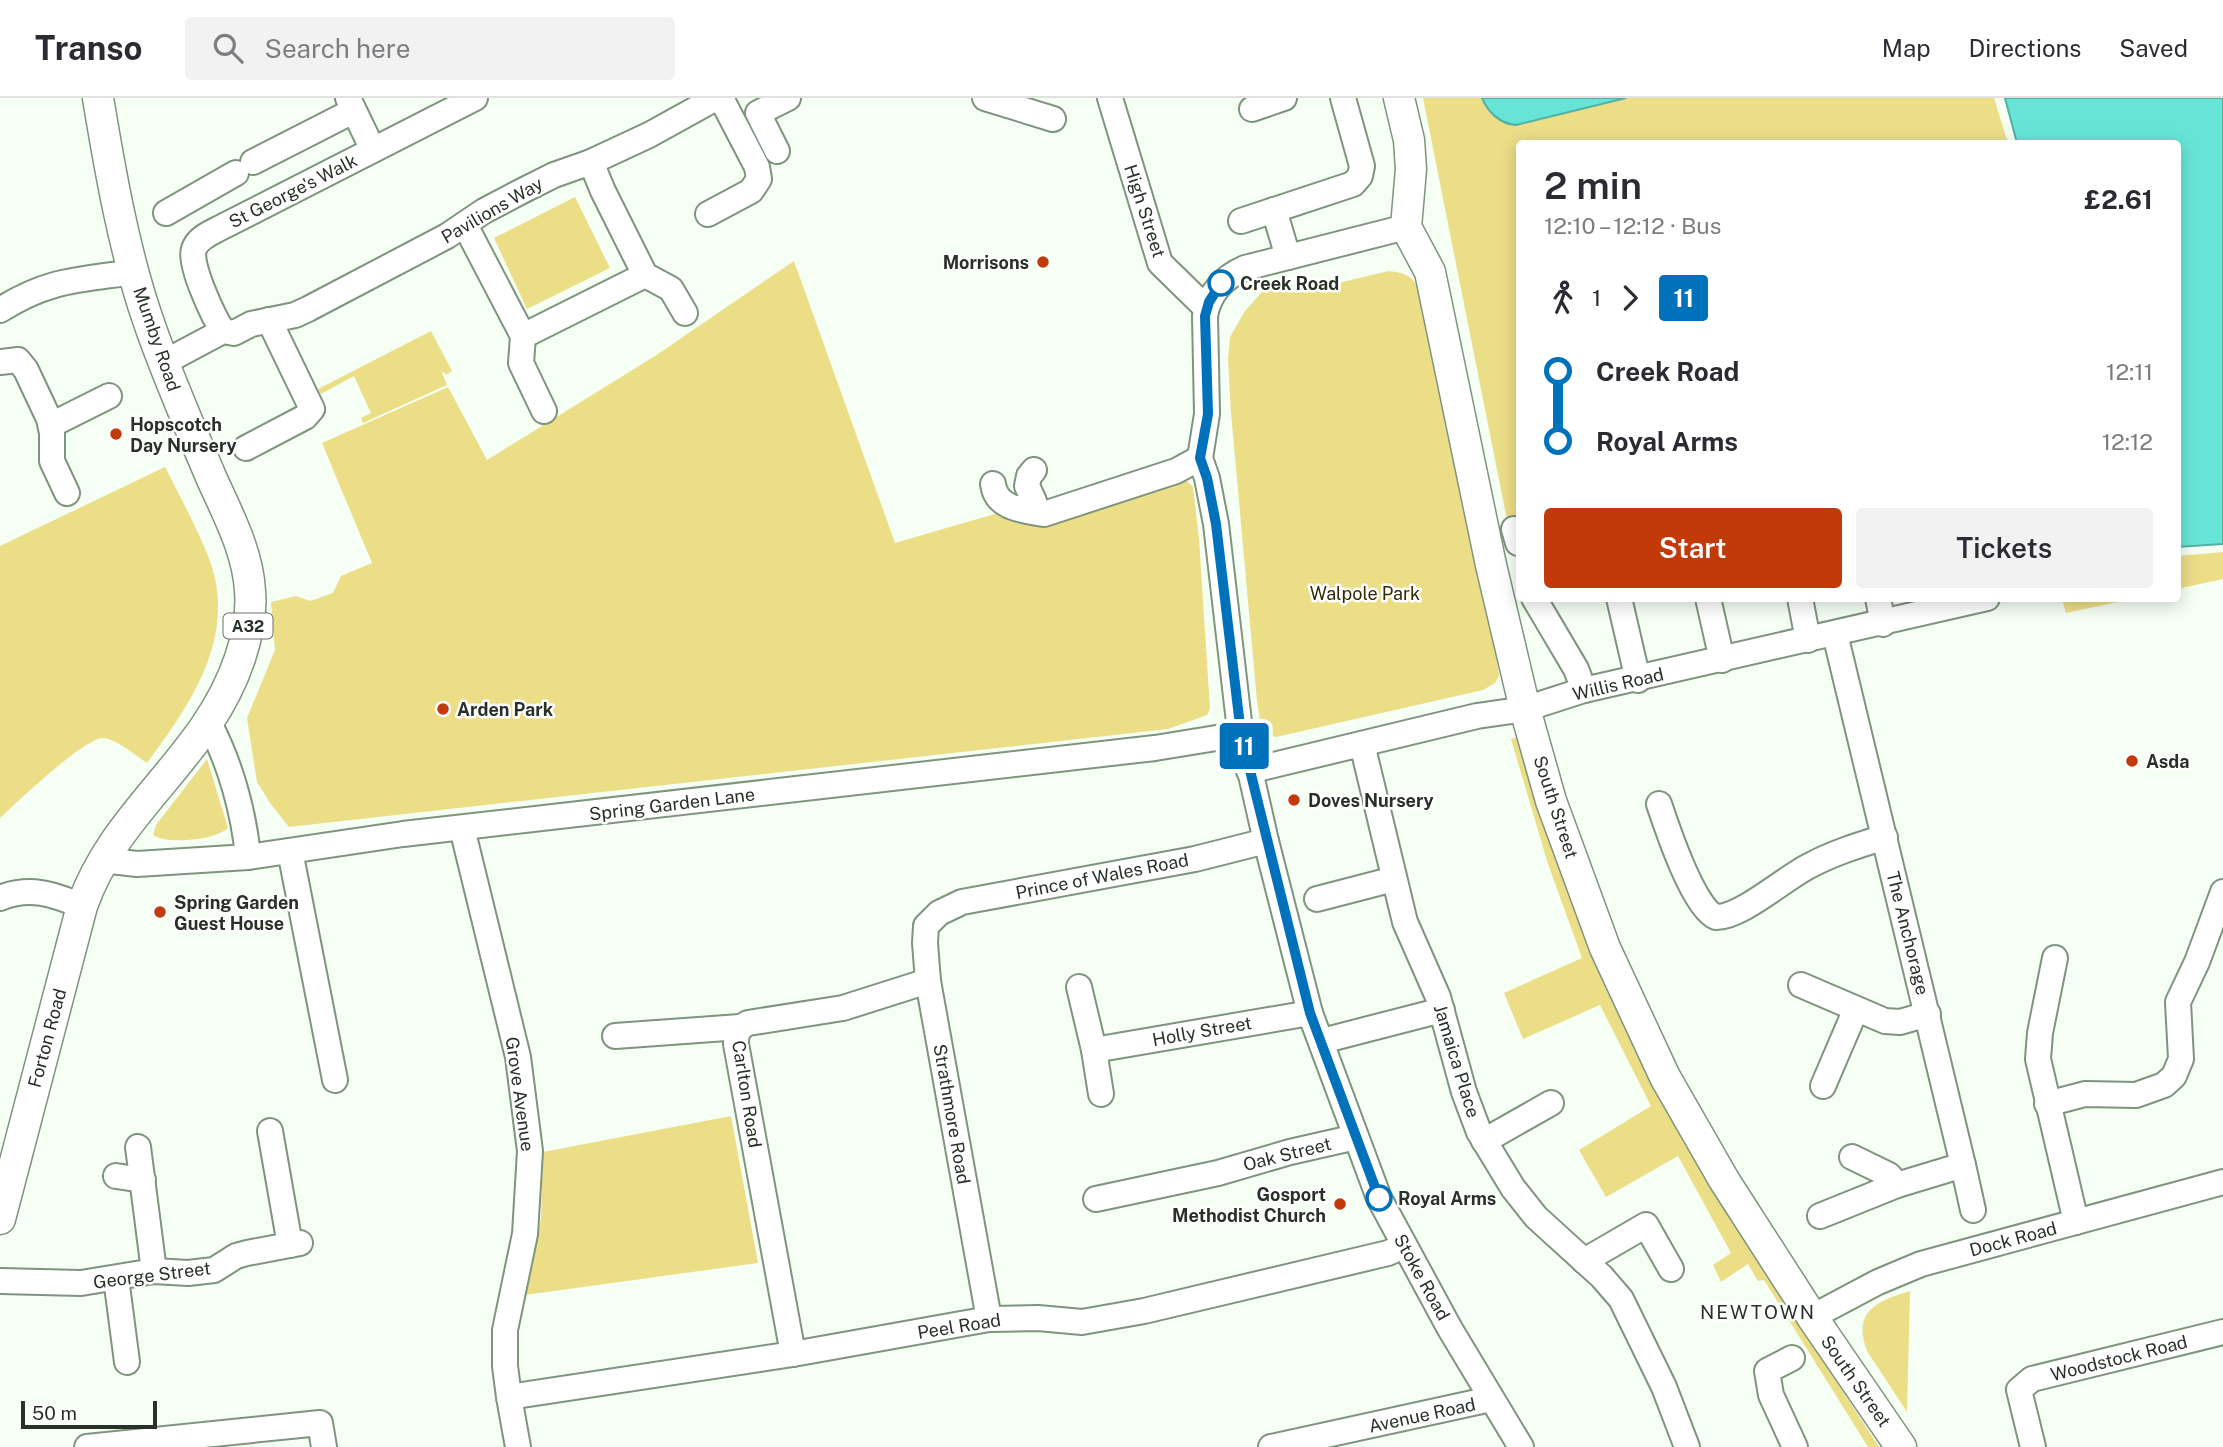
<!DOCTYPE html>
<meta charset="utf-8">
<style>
:root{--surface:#fff;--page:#f2f2f3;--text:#2b2b33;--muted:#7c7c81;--line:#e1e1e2;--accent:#c2390a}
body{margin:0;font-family:"Public Sans",sans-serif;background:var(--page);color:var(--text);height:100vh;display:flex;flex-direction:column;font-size:26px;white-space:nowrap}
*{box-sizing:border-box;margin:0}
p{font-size:23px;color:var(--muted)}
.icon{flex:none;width:38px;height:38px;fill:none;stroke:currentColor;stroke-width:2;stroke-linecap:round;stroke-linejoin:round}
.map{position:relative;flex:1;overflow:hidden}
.panel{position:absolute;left:1516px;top:42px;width:665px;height:462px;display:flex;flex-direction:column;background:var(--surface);border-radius:7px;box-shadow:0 4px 18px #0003}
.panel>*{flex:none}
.badge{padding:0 14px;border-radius:5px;font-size:24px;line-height:46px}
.scale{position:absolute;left:21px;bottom:18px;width:136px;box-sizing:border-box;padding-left:7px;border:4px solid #283127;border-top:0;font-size:19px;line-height:24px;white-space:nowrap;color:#283127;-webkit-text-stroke:5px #fff;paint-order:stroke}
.map>.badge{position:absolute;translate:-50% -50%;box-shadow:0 0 0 4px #fff}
.legs{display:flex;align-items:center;gap:10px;height:77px;padding:0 28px;font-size:23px}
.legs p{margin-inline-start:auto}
.summary{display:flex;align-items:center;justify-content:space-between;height:119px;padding:0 28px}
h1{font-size:38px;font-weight:600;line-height:52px}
.button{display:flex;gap:14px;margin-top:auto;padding:14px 28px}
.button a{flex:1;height:80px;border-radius:7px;background:var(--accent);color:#fff;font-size:28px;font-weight:600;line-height:80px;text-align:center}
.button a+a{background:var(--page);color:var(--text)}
ul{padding:0 28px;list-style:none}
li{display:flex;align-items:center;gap:24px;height:70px;font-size:26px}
li i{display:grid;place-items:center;width:10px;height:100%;margin:0 9px;background:currentColor}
li i::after{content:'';width:18px;height:18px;margin:-9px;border:5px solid;border-radius:50%;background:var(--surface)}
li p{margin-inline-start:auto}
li:first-child i{background:linear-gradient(#0000 50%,currentColor 0)}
li:last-child i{background:linear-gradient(currentColor 50%,#0000 0)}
header{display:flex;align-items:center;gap:42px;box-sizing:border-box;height:98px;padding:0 35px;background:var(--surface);border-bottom:2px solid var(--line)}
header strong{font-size:33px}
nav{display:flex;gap:38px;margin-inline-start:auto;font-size:24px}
.search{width:490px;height:63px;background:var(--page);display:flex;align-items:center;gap:18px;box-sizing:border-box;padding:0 24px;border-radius:7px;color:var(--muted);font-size:26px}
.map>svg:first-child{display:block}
.green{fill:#ecde87}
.water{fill:#66e5d7;stroke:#53afa2;stroke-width:2}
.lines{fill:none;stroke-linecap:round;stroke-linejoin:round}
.minor-casing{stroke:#7e947d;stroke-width:28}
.major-casing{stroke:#7e947d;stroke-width:33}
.minor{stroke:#fff;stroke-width:24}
.major{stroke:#fff;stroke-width:30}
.line-1-casing{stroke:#fff;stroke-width:16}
.line-1{stroke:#0072bc;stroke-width:10}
.poi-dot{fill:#c2390a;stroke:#fff;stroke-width:2.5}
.stop-1-dot{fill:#fff;stroke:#0072bc;stroke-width:3.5}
.labels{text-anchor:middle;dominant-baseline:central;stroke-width:5;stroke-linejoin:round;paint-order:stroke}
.shield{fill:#fff;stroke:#686f68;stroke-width:2}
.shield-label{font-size:16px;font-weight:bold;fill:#283127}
.street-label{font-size:18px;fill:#283127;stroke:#fff}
.poi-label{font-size:18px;font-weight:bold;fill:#283127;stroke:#fff;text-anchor:start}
.stop-label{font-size:18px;font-weight:bold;fill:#283127;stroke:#fff;text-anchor:start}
.park-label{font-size:18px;fill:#322b02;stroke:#fff}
.neighbourhood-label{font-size:19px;letter-spacing:2px;fill:#283127;stroke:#fff}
</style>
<header>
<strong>Transo</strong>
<div class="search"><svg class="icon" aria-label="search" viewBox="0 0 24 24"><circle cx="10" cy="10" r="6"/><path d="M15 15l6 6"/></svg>Search here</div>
<nav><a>Map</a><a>Directions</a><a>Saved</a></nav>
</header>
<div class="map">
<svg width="2223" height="1349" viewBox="0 0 2223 1349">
<rect width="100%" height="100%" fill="#f5fff4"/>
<g class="green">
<path d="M1423,0h571l14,45 -489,1v378l-11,3z"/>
<path d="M575,99l35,71 -83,41 -33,-71z"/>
<path d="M794,163l101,282 103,-30 187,-34 8,8 6,52 11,170 -3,6 -39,14 -879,98 -19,-24 -13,-21 -10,-64 28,-68 -4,-48 25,-6 14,5 23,-8 8,-17 31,-13 -50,-120 126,-56 39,73 168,-104z"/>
<path d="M1389,173c15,2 24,4 30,19l75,347 5,39 -4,7 -12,7 -207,47 -14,-3 -5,-33 -26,-288 -3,-54 2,-22 15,-26 17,-19 8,-4 9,-2 17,7z"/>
<path d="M431,233l21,40 -6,4 -2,-3 -2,1 5,12 -84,38 -2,-5 10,-5 -17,-37 -33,18 -3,-5z"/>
<path d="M165,369c16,32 34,64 46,97 25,75 -21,141 -64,199 -12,-8 -28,-22 -43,-25 -17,-3 -89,66 -104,80v-272z"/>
<path d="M2223,454v27l-46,10v-33z"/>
<path d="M2062,501v-1l70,1 -66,14z"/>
<path d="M1518,639l165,400 34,62 162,248h-11l-104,-167 -6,1 -10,-17 -27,18 -8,-17 18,-12 -53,-97 -72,41 -27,-47 72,-44 -51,-101 -77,34 -19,-46 78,-35 -34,-94 -37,-125z"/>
<path d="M207,661l21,69c-13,12 -60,17 -75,7l3,-10z"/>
<path d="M731,1018l27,147 -233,32 16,-77 2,-66z"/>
<path d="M1910,1193l-3,121 -40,-61c-15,-40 10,-50 43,-60z"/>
</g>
<g class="water">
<path d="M1482,0h144l-110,27c-16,-1 -28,-13 -34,-27z"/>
<path d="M2005,0h218v446l-46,3v-403l-160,-1z"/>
</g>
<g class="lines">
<g class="minor-casing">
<g id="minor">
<path d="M348,0l25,52"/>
<path d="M985,0l68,21"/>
<path d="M1110,0l50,165 46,45"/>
<path d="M1252,11l32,-11"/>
<path d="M777,53l-19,-38 30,-15"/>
<path d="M253,64l100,-51"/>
<path d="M591,64l12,29 42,84 26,14 14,24"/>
<path d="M1274,112l14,47"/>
<path d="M166,115l70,-40"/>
<path d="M708,116l43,-23 8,-12 -2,-12 -36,-69"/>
<path d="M1241,123l112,-37 7,-8 2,-10 -19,-68"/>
<path d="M465,127l58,111 -2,27 23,48"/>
<path d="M1406,129l-161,41c-21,9 -36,25 -40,48l2,98 -7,44 7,20 9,46 23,198 27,119 44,172 69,185 71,131 71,118"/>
<path d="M0,212c49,-31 79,-30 134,-38"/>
<path d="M223,233c-9,-13 -35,-68 -29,-82 4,-12 19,-17 30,-23l251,-128"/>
<path d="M523,238l122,-61"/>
<path d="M0,264l18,-2 8,10 23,49 3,14v28l15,32"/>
<path d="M163,265l60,-32 11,2 17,-9 44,-9 13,-6 139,-73 37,-25 38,-20 32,-16 37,-13 58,-27 67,-37"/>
<path d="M51,327l58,-29"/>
<path d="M246,350l59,-31 7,-8 -43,-89"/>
<path d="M1034,372l-5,6 -2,10 7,15"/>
<path d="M993,386c3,25 30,26 51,30l132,-43 24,-13"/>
<path d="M1514,431l4,14"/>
<path d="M1534,500l42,71 8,21"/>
<path d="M1619,500l19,82"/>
<path d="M1708,500l14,62"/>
<path d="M1800,500l8,42"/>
<path d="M1878,500l5,26"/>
<path d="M1835,536l128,531 -66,20"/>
<path d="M209,625c21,40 35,89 39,134"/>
<path d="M1362,646l43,178 33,75 26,95 15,40 34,56 23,29 66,60 19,22 43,88 23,60"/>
<path d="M1249,673l228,-55 48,-7 59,-19 403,-92"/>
<path d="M1659,706c8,24 35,105 57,113 24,1 69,-39 93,-51 24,-13 50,-21 76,-29"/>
<path d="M462,730l56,229 12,94 -5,83 -20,96v36l4,31 9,50"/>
<path d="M290,753l45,229"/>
<path d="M102,762l35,4 111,-7 155,-23 752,-86 86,-14"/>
<path d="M0,800c30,-12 53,-4 82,8"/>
<path d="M1317,801l77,-20"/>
<path d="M2055,860l-15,75 -2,26 38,163"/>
<path d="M1801,887l84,36 15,1 28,-8"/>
<path d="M1079,889l15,63 7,44"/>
<path d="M615,938l125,-9"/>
<path d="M1322,943l120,-31"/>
<path d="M1094,952l216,-37"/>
<path d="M1823,988l33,-77"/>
<path d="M2047,1006l38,-10 51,1 28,-10 10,-9 7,-17 -3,-57 19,-40 26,-70"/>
<path d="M270,1033l20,114"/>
<path d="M1484,1043l67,-38"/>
<path d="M138,1049l16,124"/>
<path d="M1963,1067l10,45"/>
<path d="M116,1078l27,4"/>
<path d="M1096,1101l122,-26 72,-21 66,-15"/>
<path d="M1820,1118l77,-31 -8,-10 -37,-18"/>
<path d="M1584,1163l62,-36 25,44"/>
<path d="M116,1180l11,84"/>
<path d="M0,1183l81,2 73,-12 34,2 26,-3 22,-14 11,-3 53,-10"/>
<path d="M1812,1219l66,-35 43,-18 302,-82"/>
<path d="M989,1221l-61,-338 -3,-38 1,-17 13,-13 23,-11 233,-43 71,-18"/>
<path d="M793,1256l-57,-310c0,-11 2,-16 12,-21l95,-15 85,-27"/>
<path d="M1792,1260l-25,13 4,24 24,52"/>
<path d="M509,1299l284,-43 196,-35 49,-1 44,4 62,-11 244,-58 16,-7"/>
<path d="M87,1349l233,-24 4,24"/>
<path d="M1271,1349l220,-48"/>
<path d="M2033,1349l-14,-57 13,-11 191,-47"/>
</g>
</g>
<g class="major-casing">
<g id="major">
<path d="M1399,0l10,42 2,29 -5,58 24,45 61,293 34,144 26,92 54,147 60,129 59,103 88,137 89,130"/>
<path d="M0,1121l82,-313c34,-98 125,-148 158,-248 7,-21 12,-45 10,-67 -2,-40 -23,-78 -39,-114 -22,-52 -45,-104 -63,-157 -24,-69 -38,-150 -50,-222"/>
</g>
</g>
<use href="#minor" class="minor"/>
<use href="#major" class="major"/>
</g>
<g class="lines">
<g class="line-1-casing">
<path id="line-1" d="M1221,185l-12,19 -4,14 3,98 -8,44 7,20 9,46 25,210 69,279 69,185"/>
</g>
<use href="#line-1" class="line-1"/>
</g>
<g class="poi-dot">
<circle cx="1043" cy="164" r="7"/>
<circle cx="116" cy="336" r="7"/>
<circle cx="443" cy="611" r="7"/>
<circle cx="2132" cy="663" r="7"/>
<circle cx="1294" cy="702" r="7"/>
<circle cx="160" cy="814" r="7"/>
<circle cx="1340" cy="1106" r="7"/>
</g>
<g class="stop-1-dot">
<circle cx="1221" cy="185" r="12"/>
<circle cx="1379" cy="1100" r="12"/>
</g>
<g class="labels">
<rect class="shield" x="223.5" y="515.5" width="49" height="25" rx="5"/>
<g class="shield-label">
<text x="248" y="528">A32</text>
</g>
<g class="street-label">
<text transform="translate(293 93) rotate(-27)">St George's Walk</text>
<text transform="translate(492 112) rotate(-30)">Pavilions Way</text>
<text transform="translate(1145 113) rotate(72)">High Street</text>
<text transform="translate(157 241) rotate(71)">Mumby Road</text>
<text transform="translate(1618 586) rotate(-13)">Willis Road</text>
<text transform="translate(672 706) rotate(-7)">Spring Garden Lane</text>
<text transform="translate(1556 709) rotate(72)">South Street</text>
<text transform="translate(1102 778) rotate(-11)">Prince of Wales Road</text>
<text transform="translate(1908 835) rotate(76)">The Anchorage</text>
<text transform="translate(1202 933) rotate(-10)">Holly Street</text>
<text transform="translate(47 940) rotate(-75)">Forton Road</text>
<text transform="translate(1457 963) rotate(73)">Jamaica Place</text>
<text transform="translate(520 996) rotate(82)">Grove Avenue</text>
<text transform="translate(747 996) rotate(81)">Carlton Road</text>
<text transform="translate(952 1016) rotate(80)">Strathmore Road</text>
<text transform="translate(1287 1056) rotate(-14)">Oak Street</text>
<text transform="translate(2013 1141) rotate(-15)">Dock Road</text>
<text transform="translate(152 1177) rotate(-7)">George Street</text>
<text transform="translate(1422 1179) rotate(61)">Stoke Road</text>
<text transform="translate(959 1228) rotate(-9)">Peel Road</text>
<text transform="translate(2119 1260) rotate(-14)">Woodstock Road</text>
<text transform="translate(1856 1283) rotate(55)">South Street</text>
<text transform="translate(1422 1317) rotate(-12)">Avenue Road</text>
</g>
<g class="poi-label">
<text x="1029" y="164" text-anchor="end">Morrisons</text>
<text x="130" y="326">Hopscotch<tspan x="130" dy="21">Day Nursery</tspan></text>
<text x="457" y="611">Arden Park</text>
<text x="2146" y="663">Asda</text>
<text x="1308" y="702">Doves Nursery</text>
<text x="174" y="804">Spring Garden<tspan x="174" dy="21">Guest House</tspan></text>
<text x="1326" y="1096" text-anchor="end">Gosport<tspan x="1326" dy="21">Methodist Church</tspan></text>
</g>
<g class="stop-label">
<text x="1240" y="185">Creek Road</text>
<text x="1398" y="1100">Royal Arms</text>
</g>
<g class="park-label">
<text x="1365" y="495">Walpole Park</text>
</g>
<g class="neighbourhood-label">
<text x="1758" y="1214">NEWTOWN</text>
</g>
</g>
</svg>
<div class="scale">50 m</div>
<b class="badge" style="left:1244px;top:648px;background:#0072bc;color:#fff">11</b>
<section class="panel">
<div class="summary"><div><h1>2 min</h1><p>12:10 – 12:12 · Bus</p></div><b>£2.61</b></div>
<div class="legs"><svg class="icon" aria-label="walk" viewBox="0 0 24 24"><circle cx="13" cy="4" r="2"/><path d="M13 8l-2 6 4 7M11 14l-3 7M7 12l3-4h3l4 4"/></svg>1<svg class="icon" aria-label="forward" viewBox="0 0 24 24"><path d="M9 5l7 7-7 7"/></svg><b class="badge" style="background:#0072bc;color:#fff">11</b></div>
<ul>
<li><i style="color:#0072bc"></i><b>Creek Road</b><p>12:11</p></li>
<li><i style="color:#0072bc"></i><b>Royal Arms</b><p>12:12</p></li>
</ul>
<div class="button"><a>Start</a><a>Tickets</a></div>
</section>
</div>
